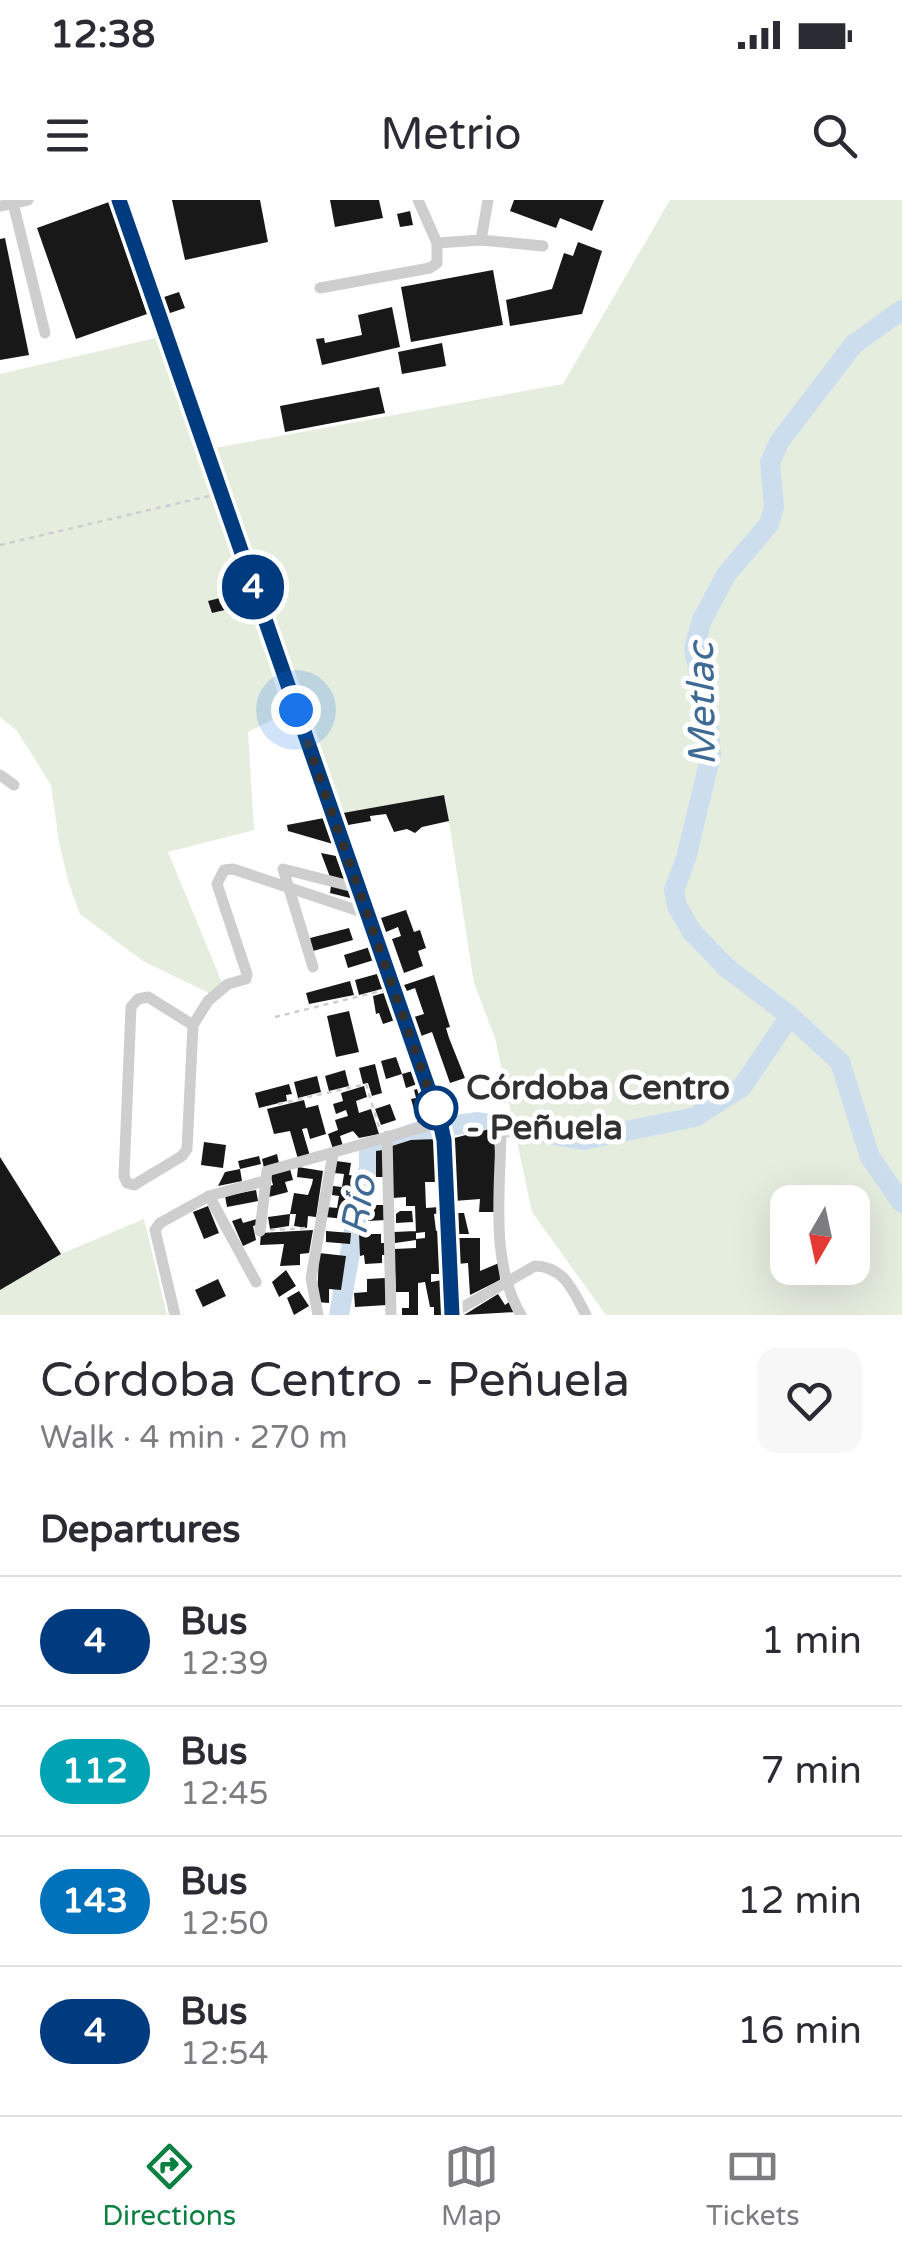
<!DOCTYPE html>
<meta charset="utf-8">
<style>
:root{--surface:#fff;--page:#f7f7f7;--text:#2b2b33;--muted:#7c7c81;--line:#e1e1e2;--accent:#0b8043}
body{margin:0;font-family:"Varela Round",sans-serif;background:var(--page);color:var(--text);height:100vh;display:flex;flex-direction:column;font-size:38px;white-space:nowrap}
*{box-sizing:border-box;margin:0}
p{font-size:32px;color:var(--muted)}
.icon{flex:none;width:55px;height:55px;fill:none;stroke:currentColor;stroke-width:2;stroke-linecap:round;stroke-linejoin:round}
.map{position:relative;height:1115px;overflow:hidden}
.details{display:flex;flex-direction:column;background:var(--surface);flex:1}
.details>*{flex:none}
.badge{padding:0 20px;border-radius:32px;font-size:35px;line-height:65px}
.needle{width:65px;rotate:189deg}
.buttons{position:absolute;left:770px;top:985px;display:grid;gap:20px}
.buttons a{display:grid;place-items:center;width:100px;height:100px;border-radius:20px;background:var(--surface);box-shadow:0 10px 40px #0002;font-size:50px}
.you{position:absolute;width:50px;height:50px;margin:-25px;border:8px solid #fff;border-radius:50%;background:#1a73e8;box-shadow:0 0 0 15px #1a73e833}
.map>.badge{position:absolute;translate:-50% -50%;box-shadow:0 0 0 5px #fff}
h2{padding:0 40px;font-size:38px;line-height:90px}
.round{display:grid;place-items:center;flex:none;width:105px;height:105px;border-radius:20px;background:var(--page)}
.overview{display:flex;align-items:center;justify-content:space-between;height:170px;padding:0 40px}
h1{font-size:48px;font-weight:600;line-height:75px}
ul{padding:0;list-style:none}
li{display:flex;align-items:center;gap:30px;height:130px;padding:0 40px;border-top:2px solid var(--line)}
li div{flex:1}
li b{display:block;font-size:38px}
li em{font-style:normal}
li .badge{min-width:110px;font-weight:700;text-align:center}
.status{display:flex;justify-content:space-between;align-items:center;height:70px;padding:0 50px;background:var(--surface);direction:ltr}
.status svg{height:28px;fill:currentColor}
header{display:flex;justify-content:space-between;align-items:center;height:130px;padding:0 40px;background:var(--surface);font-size:45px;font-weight:600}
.menu{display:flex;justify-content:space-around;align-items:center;height:140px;border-top:2px solid var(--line);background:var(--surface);font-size:28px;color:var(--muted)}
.menu a{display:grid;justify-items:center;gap:5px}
.menu .on{color:var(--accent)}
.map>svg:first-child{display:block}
.green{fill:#e5eddf;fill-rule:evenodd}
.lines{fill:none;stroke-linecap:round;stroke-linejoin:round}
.river{stroke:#ccdded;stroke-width:20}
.building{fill:#181818}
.path{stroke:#cecece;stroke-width:2.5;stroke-dasharray:5 5;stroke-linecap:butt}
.minor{stroke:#cecece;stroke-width:11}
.line-casing{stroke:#fff;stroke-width:22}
.line{stroke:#003b80;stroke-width:15}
.walk{stroke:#313131;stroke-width:10;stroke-dasharray:0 18}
.stop-dot{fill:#fff;stroke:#003b80;stroke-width:5}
.labels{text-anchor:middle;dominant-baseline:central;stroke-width:10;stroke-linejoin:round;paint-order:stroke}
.stop-label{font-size:35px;font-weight:bold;fill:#313131;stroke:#fff;text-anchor:start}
.water-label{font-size:38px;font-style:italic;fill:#3e6a94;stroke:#fff}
</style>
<div class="status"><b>12:38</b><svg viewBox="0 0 49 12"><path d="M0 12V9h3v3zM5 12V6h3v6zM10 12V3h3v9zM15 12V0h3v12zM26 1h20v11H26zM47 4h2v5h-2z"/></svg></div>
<header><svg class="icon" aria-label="menu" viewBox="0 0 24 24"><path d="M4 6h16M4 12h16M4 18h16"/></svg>Metrio<svg class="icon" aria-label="search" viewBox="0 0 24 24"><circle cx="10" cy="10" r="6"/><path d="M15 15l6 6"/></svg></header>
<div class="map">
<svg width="902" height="1115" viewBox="0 0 902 1115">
<rect width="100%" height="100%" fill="#fff"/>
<g class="green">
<path d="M670,0h232v1115h-296l-74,-103 -37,-174 -21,-55 -29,-187 -102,17 -128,-365 348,-64zM788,1002h64v66h-64z"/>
<path d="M156,138l91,253 -38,10 3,12 39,-9 33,110 -36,18 6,98 -86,22 55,133 -14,8 -66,-32 -63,-47 -11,-30 -10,-42 -8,-57 -34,-54 -17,-14v-343z"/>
<path d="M144,1019l23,96h-167v-25l61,-36z"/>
</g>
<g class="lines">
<g class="river">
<path d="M902,110l-48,34 -75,98 -9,21 4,44 -5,17 -43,51 -24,45 -8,28 14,72 3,35 -25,103 -12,32 3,16 15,26 34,35 64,49 50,46 30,95 32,46"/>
<path d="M339,1115l23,-129 7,-18v-20l57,-19 52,-7 105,18 112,-23 47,-30 48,-71"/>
</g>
</g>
<g class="building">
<path d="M172,0h88l8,42 -83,18z"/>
<path d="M330,0h49l4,18 -48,9z"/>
<path d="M514,0h90l-12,31 -32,-13 -4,10 -46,-17z"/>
<path d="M109,2l38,112 -71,25 -39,-111z"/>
<path d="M410,11l3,14 -13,2 -3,-13z"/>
<path d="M5,38l24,117 -29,5v-121z"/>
<path d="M578,42l24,9 -20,63 -72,12 -4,-26 46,-11 12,-36 9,3z"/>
<path d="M493,70l10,55 -92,17 -10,-55z"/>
<path d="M179,92l6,16 -18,6 -6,-16z"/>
<path d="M392,107l8,40 -78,18 -6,-26 8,-1 1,5 37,-8 -4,-20z"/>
<path d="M442,143l4,23 -44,8 -4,-22z"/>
<path d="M379,187l6,26 -100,19 -5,-26z"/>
<path d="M247,391l4,13 -39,9 -4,-12z"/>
<path d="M444,595l5,26 -27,6 -7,6 -8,-4 -13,3 -8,-18 -16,2 1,5 -23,4 -5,-12z"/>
<path d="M324,618l9,26 -45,-13 -1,-6z"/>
<path d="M321,653l15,3 9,24 -15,-3z"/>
<path d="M331,686l20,5 -1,7 -20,-5z"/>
<path d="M406,710l8,22 6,-2 6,18 -8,3 5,15 -19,7 -12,-34 9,-3 -3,-9 -12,5 -5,-14z"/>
<path d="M349,728l4,12 -40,11 -3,-13z"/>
<path d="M370,747l4,13 -26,8 -4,-13z"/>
<path d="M384,772l5,15 -30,8 -4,-15z"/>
<path d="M434,775l16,52 -4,1 3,10 16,40 -15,5 -18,-51 -11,4 -7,-19 10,-3 -9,-26 -8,3 -3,-6z"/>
<path d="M350,781l4,14 -45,9 -3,-11z"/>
<path d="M387,792l8,28 -12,4 -4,-11 -3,1 -3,-18z"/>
<path d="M349,811l10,41 -23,5 -9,-41z"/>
<path d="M396,857l6,17 -16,5 -5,-18z"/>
<path d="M375,864l7,29 -10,3 -4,-13 -5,1 -4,-16z"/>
<path d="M345,870l4,16 -20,5 -4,-15z"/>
<path d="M416,870l4,13 -14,5 -4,-14z"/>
<path d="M317,876l4,16 -23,6 -4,-16z"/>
<path d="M289,884l3,10 -6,1 1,6 -28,7 -4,-15z"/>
<path d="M364,886l3,11 -11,4 3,12 12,-4 8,25 -20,4 -6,-7 -13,5 3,10 -10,3 -5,-15 10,-4 -3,-10 13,-4 -2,-6 -10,4 -3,-10 10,-3 -2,-8z"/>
<path d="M422,887l11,31 -15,5 -7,-24 5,-1 -2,-8z"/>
<path d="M304,900l2,8 12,-3 8,29 -16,5 -3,-11 -5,1 8,27 -12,3 -8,-28 -16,3 -7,-25z"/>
<path d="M390,904l6,16 -15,5 -6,-16z"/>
<path d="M494,928l3,84h-18l1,-13 -26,2v-63z"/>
<path d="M435,939l3,43h-13l1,26 13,-1v6l-5,1 2,17 3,-1 3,44h-11v8l11,-2 3,35h-11v-8h-4l-5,-25 -7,1v32h-16v-7h7v-16h-13l-2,-43 22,-1v-8l-21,3 -1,-11 22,-1v8l9,-1v-6l-9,1 -1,-27h-9v-9l-13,1 -1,-52 19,-6z"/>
<path d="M204,942l22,3 -3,23 -22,-3z"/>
<path d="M383,950l1,27h-8v-26z"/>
<path d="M277,954l2,9 -15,5 -2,-9z"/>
<path d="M259,956l2,8 -21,5 -2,-8z"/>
<path d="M0,957l61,97 -61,36z"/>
<path d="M336,961l15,2 -2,12 12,2 -1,5 -5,-1 -2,39 -27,-3 1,-10 10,1 2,-12 -7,-1 1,-9 9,1 2,-13 -10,-1z"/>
<path d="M298,967l25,4 -7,46 -8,-1 -1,12 -13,-2 2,-12h-6l4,-21 14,2 4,-11 1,-5 -16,-2z"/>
<path d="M240,969l2,12 -24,5 7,-14z"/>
<path d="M290,969l3,11 -8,2 3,10 -19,5 -2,-10 6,-2 -3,-11z"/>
<path d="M256,990l2,11 -31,6 -2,-11z"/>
<path d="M369,1005h16l1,15 -18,1z"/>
<path d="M208,1006l11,27 -15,6 -11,-27z"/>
<path d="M400,1011h12l1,11 -17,1v-9z"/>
<path d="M454,1013h10l5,21h-14z"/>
<path d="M290,1014l-1,12 -19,3 -2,-12z"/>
<path d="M241,1018l2,5 14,-4v6l-4,1 3,14 -13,6 -11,-25z"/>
<path d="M313,1030l-4,23 -9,1v11l-20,1 4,-22 -24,1 1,-12z"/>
<path d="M326,1031l25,2 -1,11 -24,-2z"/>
<path d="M359,1034h22v9h6v12h-5v8l-17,1 -1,-9 -4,1z"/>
<path d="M456,1038h24v33l19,-8 1,17 -30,15 -2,-32 -11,1z"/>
<path d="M319,1053l27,3 -5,34 -12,-1v14l-12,-1z"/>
<path d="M286,1070l10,16 -17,11 -7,-15z"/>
<path d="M386,1078l1,27 -32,2 -1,-14 13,-1v-13z"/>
<path d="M218,1079l8,17 -23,11 -8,-17z"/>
<path d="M299,1091l10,15 -15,9 -7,-17z"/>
<path d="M498,1094l7,11 4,-3 7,10 -52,3z"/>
</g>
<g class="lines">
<g class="path">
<path d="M0,345l209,-49"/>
<path d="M275,817l110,-27"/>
<path d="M278,904l88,-20 13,43"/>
<path d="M270,1030l37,-2"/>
</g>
<g class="minor">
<path d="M119,0l322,922 4,18 7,175"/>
<path d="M13,3l32,130"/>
<path d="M0,6l28,-6"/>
<path d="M481,40l7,-40"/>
<path d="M437,43l44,-3 62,6"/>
<path d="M320,88l110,-20 7,-5v-20l-19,-43"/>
<path d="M0,575l14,10"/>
<path d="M313,767l-30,-98 75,19"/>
<path d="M193,825l-45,-28 -10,2 -7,8 -7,169 3,7 7,2 48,-29 5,-7 6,-124 15,-24 20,-17 18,-5 1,-5 -30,-90 7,-14 9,-1 135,45"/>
<path d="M501,934c-1,58 -11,129 20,181"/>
<path d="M387,936l4,179"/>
<path d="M209,996l47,86"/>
<path d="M260,1031l7,-60 174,-49"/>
<path d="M175,1115l-20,-85 5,-7 49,-27 55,-15"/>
<path d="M318,1115l-7,-37 22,-124"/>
<path d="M449,1115l86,-49c30,1 38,25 51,49"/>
</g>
</g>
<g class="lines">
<g class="line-casing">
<path id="line" d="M119,0l321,922 4,18 8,175"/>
</g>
<use href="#line" class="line"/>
<path class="walk" d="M296,510l144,412 -4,-14"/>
</g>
<circle class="stop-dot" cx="436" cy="908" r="20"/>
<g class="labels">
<g class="stop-label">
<text x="466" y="888">Córdoba Centro<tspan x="466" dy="40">- Peñuela</tspan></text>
</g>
<g class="water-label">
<text transform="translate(702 504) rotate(-91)">Metlac</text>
<text transform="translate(359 1005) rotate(-80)">Río</text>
</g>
</g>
</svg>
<div class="buttons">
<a><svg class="needle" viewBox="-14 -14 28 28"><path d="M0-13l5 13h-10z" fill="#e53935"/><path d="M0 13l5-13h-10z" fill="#7c7c81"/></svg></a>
</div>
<div class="you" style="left:296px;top:510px"></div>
<b class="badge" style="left:253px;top:387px;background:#003b80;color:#fff">4</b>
</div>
<section class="details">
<div class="overview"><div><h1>Córdoba Centro - Peñuela</h1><p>Walk · 4 min · 270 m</p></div><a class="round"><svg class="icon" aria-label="heart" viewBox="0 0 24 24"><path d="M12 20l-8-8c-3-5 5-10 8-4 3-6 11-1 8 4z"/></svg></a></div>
<h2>Departures</h2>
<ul>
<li><span class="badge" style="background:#003b80;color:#fff">4</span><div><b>Bus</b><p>12:39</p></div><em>1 min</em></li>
<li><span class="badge" style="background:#00a3b4;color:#fff">112</span><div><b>Bus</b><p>12:45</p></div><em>7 min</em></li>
<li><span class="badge" style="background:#0072bc;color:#fff">143</span><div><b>Bus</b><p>12:50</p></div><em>12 min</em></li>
<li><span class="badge" style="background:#003b80;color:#fff">4</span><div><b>Bus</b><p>12:54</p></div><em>16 min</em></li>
</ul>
</section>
<nav class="menu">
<a class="on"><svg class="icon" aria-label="directions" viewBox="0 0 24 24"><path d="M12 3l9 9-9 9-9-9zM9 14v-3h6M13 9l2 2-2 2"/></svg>Directions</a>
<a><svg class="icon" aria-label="map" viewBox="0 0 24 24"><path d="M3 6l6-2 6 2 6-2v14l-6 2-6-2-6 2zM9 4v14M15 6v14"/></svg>Map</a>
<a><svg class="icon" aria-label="tickets" viewBox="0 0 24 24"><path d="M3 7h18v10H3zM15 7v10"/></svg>Tickets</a>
</nav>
